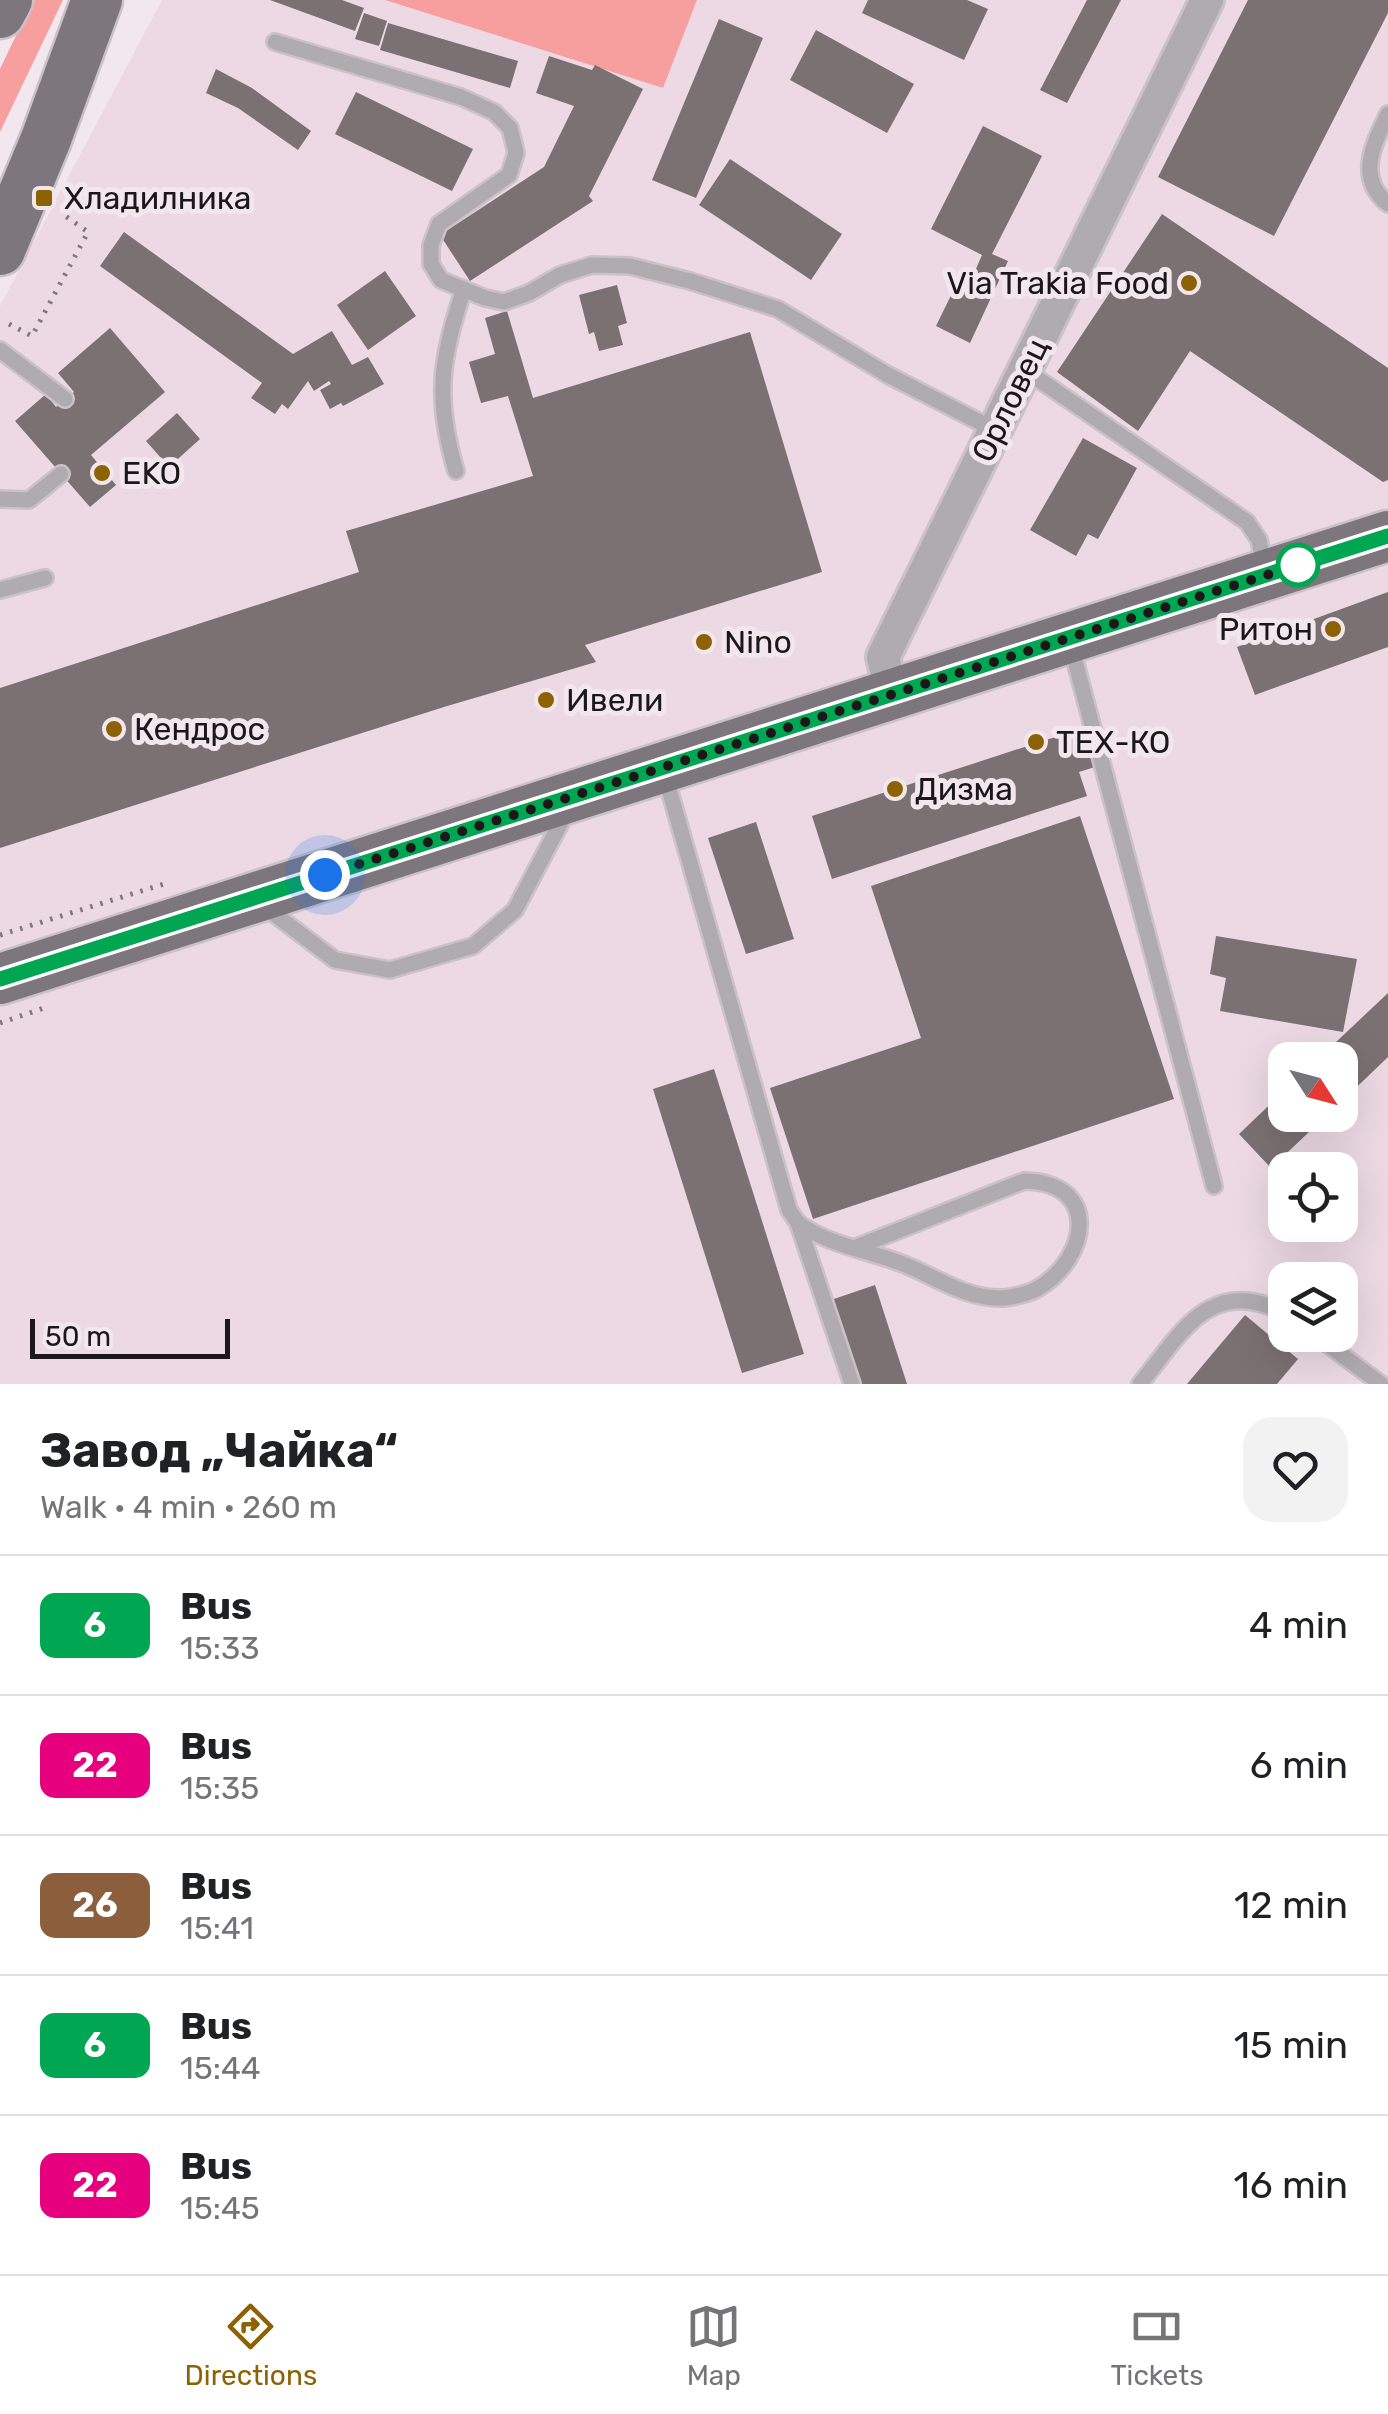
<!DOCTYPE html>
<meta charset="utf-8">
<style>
:root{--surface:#fff;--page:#f2f2f2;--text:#202124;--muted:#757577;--line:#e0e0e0;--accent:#8c6204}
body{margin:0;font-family:Rubik,sans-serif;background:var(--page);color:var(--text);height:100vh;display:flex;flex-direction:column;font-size:38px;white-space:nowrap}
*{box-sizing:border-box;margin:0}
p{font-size:32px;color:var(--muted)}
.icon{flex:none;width:55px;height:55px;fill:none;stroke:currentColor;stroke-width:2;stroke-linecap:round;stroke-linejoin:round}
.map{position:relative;height:1384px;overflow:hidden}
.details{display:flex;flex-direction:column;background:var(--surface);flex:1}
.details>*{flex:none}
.badge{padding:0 20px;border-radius:15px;font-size:35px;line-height:65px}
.needle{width:65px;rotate:126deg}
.tools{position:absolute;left:1268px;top:1042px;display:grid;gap:20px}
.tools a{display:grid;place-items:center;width:90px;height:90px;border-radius:20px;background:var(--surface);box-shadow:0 10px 40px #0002;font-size:50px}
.scale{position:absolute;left:30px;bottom:25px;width:200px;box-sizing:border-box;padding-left:10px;border:5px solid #1b171a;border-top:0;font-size:28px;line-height:35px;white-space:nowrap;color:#1b171a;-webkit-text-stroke:8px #f2e7ed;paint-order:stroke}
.you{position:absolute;width:50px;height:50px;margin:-25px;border:8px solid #fff;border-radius:50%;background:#1a73e8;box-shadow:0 0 0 15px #1a73e833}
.map>.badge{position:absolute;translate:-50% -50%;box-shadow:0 0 0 5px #fff}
.round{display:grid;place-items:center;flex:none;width:105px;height:105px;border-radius:30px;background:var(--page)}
.headline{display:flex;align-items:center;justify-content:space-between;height:170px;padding:0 40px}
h1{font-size:48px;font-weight:700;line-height:75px}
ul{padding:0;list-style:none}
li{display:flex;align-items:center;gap:30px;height:140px;padding:0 40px;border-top:2px solid var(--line)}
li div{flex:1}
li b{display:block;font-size:38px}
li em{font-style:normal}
li .badge{min-width:110px;font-weight:700;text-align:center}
.dock{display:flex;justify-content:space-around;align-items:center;height:140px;border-top:2px solid var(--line);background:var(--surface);font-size:28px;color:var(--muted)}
.dock a{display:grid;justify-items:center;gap:5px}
.dock .current{color:var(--accent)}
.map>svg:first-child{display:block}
.built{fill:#ecd9e4;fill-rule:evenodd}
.green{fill:#f79f9e}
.building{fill:#7b7072}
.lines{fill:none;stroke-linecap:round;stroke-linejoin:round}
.service-casing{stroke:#cbc2c7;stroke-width:20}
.minor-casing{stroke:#cbc2c7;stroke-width:38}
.primary-casing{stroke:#cbc2c7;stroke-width:55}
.path{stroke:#80787d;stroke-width:5;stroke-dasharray:2.5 8;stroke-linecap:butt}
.service{stroke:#afabaf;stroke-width:15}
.minor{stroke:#afabaf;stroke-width:32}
.primary{stroke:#7d767d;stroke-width:50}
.line-casing{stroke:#fff;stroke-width:22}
.line{stroke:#00a651;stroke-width:15}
.walk{stroke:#1b171a;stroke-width:10;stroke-dasharray:0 18}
.poi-dot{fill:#8c6204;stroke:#f2e7ed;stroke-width:4}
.stop-dot{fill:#fff;stroke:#00a651;stroke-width:5}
.labels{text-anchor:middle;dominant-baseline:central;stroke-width:10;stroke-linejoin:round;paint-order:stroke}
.poi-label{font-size:32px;fill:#1b171a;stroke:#f2e7ed;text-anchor:start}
.street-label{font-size:32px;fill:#1b171a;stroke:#f2e7ed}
</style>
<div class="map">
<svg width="1388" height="1384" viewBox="0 0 1388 1384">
<rect width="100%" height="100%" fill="#f2e7ed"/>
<path class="built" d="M162,0h223l278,88 34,-88h691v1384h-1388v-1078zM1285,1060h55v55h-55zM1285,1170h55v55h-55zM1285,1280h55v55h-55z"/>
<g class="green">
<path d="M33,0h30l-63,132v-63z"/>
<path d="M385,0h312l-34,88z"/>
</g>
<g class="building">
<path d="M270,0h72l22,8 -9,23z"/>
<path d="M868,0h99l21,9 -24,51 -102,-47z"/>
<path d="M1087,0h34l-54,103 -27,-13z"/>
<path d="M1248,0h140v13l-114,223 -116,-59z"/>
<path d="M364,13l23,8 -8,25 -24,-7z"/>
<path d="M719,19l44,19 -67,160 -44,-18z"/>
<path d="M388,23l130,38 -8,27 -130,-38z"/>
<path d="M816,30l98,54 -27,49 -97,-53z"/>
<path d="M549,56l43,14 3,-5 48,24 -54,107 4,5 -123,80 -30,-46 104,-68 30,-61 -38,-13z"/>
<path d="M216,69l36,19 59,43 -13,19 -60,-42 -32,-15z"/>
<path d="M356,92l117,57 -21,42 -117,-57z"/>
<path d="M983,126l59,30 -50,98 16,7 -38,82 -34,-17 26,-53 10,5 10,-23 -51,-26z"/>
<path d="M730,159l112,75 -31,46 -112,-75z"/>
<path d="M1162,214l226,154v112l-5,2 -193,-131 -52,80 -81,-59z"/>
<path d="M124,232l169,122 39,-23 20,34 16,-8 16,27 -41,22 -2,-3 -11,6 -10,-19 11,-6 -2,-3 -15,10 -6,-10 -20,28 -6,-5 -7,10 -24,-16 11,-15 -162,-117z"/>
<path d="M385,271l31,45 -48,34 -31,-45z"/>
<path d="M617,285l10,38 -9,3 5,19 -24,6 -5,-19 -5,2 -10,-39z"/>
<path d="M507,311l26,87 217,-66 72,240 -237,73 11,17 -152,45 -444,141v-160l359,-116 -13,-41 187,-55 -25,-80 -27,7 -12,-41 26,-8 -10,-36z"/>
<path d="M110,328l55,64 -74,63 25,30 -26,22 -75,-86 31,-27 10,13 18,-15 -16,-19z"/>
<path d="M177,413l23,26 -31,28 -23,-26z"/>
<path d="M1083,438l54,30 -39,71 -10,-5 -12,22 -46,-26z"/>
<path d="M1388,592v55l-133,48 -18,-48z"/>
<path d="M1083,728l12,39 -16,5 8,24 -255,83 -20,-63z"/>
<path d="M1080,816l94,283 -361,120 -43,-131 151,-50 -50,-152z"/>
<path d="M756,822l38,117 -48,15 -38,-116z"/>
<path d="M1216,936l141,23 -14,73 -123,-21 6,-33 -16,-4z"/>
<path d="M1388,993v64l-48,46v-43h-23z"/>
<path d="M714,1069l90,285 -62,19 -89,-284z"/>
<path d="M1285,1090v25h42l-56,53 -32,-34z"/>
<path d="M875,1285l32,99h-49l-27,-84z"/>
<path d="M1245,1315l53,44 -21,25h-90z"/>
</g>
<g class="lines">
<g class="service-casing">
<g id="service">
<path d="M275,42l186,55 33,15 16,16 6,25 -7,22 -70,49 -8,21v19l10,16 44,18 19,4 25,-9 31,-18 32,-10 38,1 60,15 88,28 110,66 107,55"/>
<path d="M1388,114c-15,31 -32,64 0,90"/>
<path d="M0,350l65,49"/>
<path d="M1025,370l222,152 12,18 5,26"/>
<path d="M456,471c-21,-71 -16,-112 8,-182"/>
<path d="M0,499l29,1 32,-26"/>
<path d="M0,590l45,-12"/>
<path d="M1070,642l144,544"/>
<path d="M665,775l124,435 9,13 54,161"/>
<path d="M265,907l70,53 55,10 83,-24 42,-36 52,-99"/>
<path d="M798,1223c29,21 67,27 100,39 34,12 64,36 102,36 9,0 28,-4 37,-9 53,-31 64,-107 -13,-108l-170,67"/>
<path d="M1315,1335l66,49"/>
<path d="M1140,1384c42,-52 70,-109 145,-71"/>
</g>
</g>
<g class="minor-casing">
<path id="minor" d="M892,696l-9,-39 324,-657"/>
</g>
<g class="primary-casing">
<g id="primary">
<path d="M0,13l7,-13"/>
<path d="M0,250l46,-111 51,-139"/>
<path d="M0,979l1388,-443"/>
</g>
</g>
<g class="path">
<path d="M9,324l23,12 56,-104 -27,-19"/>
<path d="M0,935l164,-51"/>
<path d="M0,1023l44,-15"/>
</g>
<use href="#service" class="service"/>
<use href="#minor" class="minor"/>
<use href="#primary" class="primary"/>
</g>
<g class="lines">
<g class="line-casing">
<path id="line" d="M0,979l1388,-443"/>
</g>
<use href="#line" class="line"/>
<path class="walk" d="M325,875l973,-310"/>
</g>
<g class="poi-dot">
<rect x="34" y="188" width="20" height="20" rx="5"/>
<circle cx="1189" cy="283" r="10"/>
<circle cx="102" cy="473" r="10"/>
<circle cx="1333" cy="629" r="10"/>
<circle cx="704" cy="642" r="10"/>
<circle cx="546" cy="700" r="10"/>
<circle cx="114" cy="729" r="10"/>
<circle cx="1036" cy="742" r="10"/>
<circle cx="895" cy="789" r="10"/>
</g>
<circle class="stop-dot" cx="1298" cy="565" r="20"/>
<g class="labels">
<g class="poi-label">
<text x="64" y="198">Хладилника</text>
<text x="1169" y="283" text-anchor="end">Via Trakia Food</text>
<text x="122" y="473">EKO</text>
<text x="1313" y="629" text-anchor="end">Ритон</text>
<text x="724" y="642">Nino</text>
<text x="566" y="700">Ивели</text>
<text x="134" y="729">Кендрос</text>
<text x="1056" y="742">ТЕХ-КО</text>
<text x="915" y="789">Дизма</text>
</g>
<g class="street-label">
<text transform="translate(1010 400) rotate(-64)">Орловец</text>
</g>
</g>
</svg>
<div class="tools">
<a><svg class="needle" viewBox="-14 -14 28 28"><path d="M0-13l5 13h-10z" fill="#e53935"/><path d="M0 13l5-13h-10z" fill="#757577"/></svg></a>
<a><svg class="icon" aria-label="locate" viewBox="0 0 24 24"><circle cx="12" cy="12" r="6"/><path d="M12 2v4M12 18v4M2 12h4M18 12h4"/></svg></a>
<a><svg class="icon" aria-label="layers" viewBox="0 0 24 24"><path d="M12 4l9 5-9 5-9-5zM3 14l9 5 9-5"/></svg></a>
</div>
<div class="scale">50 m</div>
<div class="you" style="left:325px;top:875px"></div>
</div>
<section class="details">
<div class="headline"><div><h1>Завод „Чайка“</h1><p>Walk · 4 min · 260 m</p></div><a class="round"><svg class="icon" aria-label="heart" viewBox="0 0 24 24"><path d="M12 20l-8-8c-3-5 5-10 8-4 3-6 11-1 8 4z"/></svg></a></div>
<ul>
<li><span class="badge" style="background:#00a651;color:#fff">6</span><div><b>Bus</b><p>15:33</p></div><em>4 min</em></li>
<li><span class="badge" style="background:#e6007e;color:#fff">22</span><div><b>Bus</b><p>15:35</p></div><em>6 min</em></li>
<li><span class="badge" style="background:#8b5e3c;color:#fff">26</span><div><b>Bus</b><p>15:41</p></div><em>12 min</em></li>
<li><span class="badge" style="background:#00a651;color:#fff">6</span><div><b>Bus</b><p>15:44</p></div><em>15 min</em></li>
<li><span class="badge" style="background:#e6007e;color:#fff">22</span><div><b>Bus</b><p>15:45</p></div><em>16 min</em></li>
</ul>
</section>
<nav class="dock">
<a class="current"><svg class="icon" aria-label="directions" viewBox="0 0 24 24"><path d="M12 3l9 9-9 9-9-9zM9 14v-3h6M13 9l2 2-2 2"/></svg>Directions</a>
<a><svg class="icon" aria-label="map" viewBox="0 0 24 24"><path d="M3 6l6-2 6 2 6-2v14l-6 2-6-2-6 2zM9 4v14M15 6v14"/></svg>Map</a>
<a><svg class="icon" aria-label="tickets" viewBox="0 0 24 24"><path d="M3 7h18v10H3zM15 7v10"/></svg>Tickets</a>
</nav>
